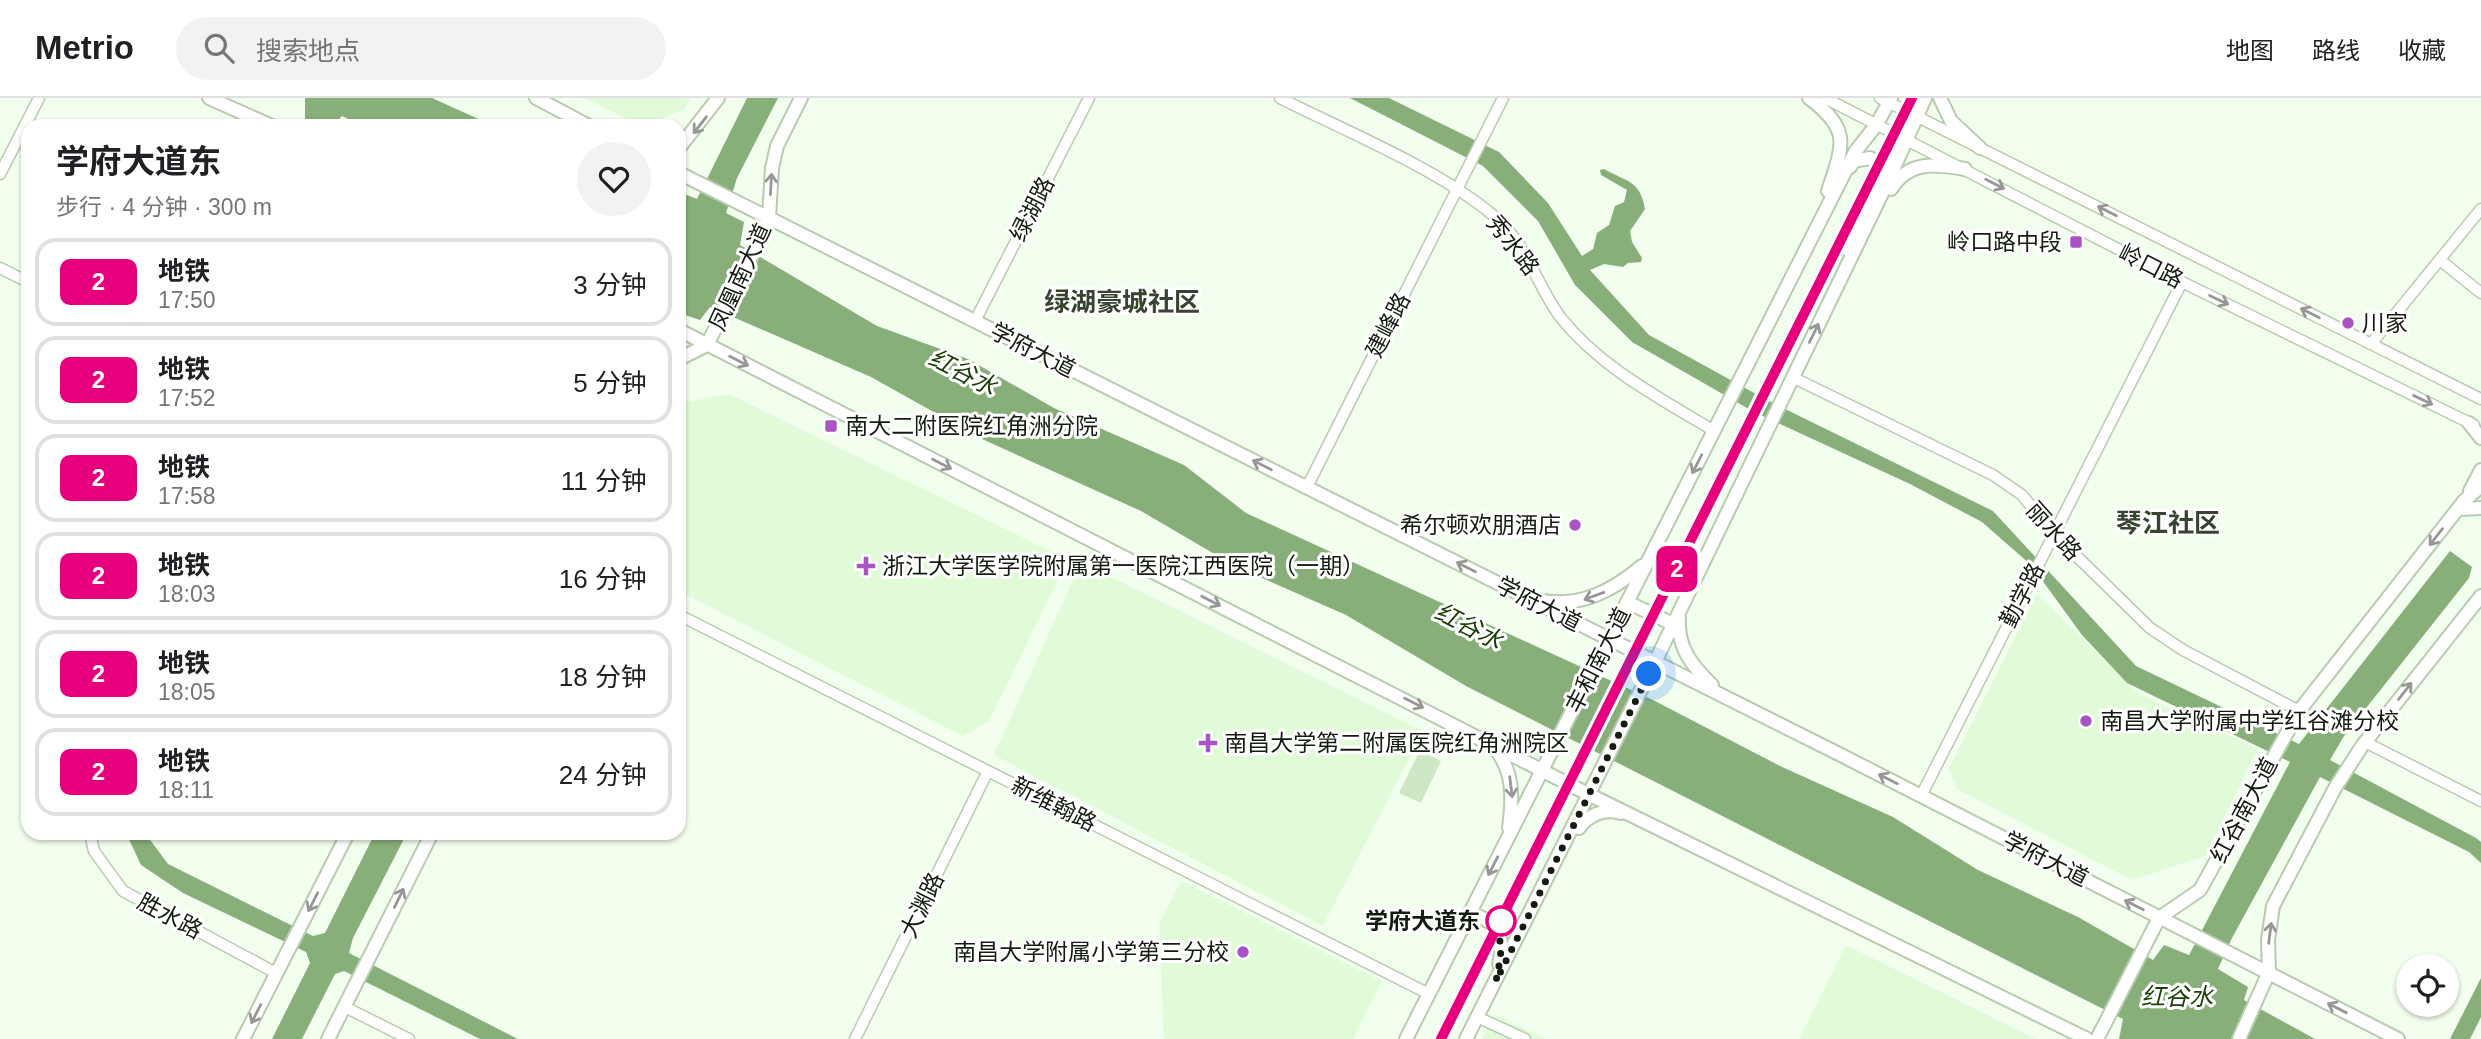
<!DOCTYPE html>
<html lang="zh">
<meta charset="utf-8">
<style>
:root{--surface:#fff;--page:#f2f2f2;--text:#202124;--muted:#757577;--line:#e0e0e0}
body{margin:0;font-family:Helvetica,"Noto Sans SC",sans-serif;background:var(--page);color:var(--text);height:100vh;display:flex;flex-direction:column;font-size:26px;white-space:nowrap}
*{box-sizing:border-box;margin:0}
p{font-size:23px;color:var(--muted)}
.icon{flex:none;width:38px;height:38px;fill:none;stroke:currentColor;stroke-width:2;stroke-linecap:round;stroke-linejoin:round}
.map{position:relative;flex:1;overflow:hidden}
.details{position:absolute;left:21px;top:21px;width:665px;height:721px;display:flex;flex-direction:column;background:var(--surface);border-radius:21px;box-shadow:0 2px 5px #0004}
.details>*{flex:none}
.badge{padding:0 14px;border-radius:10px;font-size:24px;line-height:46px}
.tools{position:absolute;left:2396px;top:856px;display:grid;gap:14px}
.tools a{display:grid;place-items:center;width:63px;height:63px;border-radius:50%;background:var(--surface);box-shadow:0 2px 5px #0004;font-size:35px}
.you{position:absolute;width:35px;height:35px;margin:-18px;border:5px solid #fff;border-radius:50%;background:#1a73e8;box-shadow:0 0 0 10px #1a73e833}
.map>.badge{position:absolute;translate:-50% -50%;box-shadow:0 0 0 4px #fff}
.round{display:grid;place-items:center;flex:none;width:74px;height:74px;border-radius:37px;background:var(--page)}
.overview{display:flex;align-items:center;justify-content:space-between;height:119px;padding:0 35px}
h1{font-size:33px;font-weight:700;line-height:52px}
ul{padding:0;list-style:none}
li{display:flex;align-items:center;gap:21px;height:88px;margin:0 14px 10px;padding:0 21px;border:4px solid var(--line);border-radius:21px}
li div{flex:1}
li b{display:block;font-size:26px}
li em{font-style:normal}
li .badge{min-width:77px;font-weight:700;text-align:center}
header{display:flex;align-items:center;gap:42px;box-sizing:border-box;height:98px;padding:0 35px;background:var(--surface);border-bottom:2px solid var(--line)}
header strong{font-size:33px}
nav{display:flex;gap:38px;margin-inline-start:auto;font-size:24px}
.search{width:490px;height:63px;background:var(--page);display:flex;align-items:center;gap:18px;box-sizing:border-box;padding:0 24px;border-radius:38px;color:var(--muted);font-size:26px}
.map>svg:first-child{display:block}
.built{fill:#e1fad8}
.green{fill:#cee8c5}
.water{fill:#88af7a}
.lines{fill:none;stroke-linecap:round;stroke-linejoin:round}
.minor-casing{stroke:#b8cbb1;stroke-width:13}
.major-casing{stroke:#b8cbb1;stroke-width:16}
.minor{stroke:#fff;stroke-width:10}
.major{stroke:#fff;stroke-width:12}
.oneway{stroke:#959894}
.line-casing{stroke:#fff;stroke-width:16}
.line{stroke:#e6007e;stroke-width:10}
.walk{stroke:#141b11;stroke-width:7;stroke-dasharray:0 12.6}
.poi-dot{fill:#a854c3;stroke:#fff;stroke-width:2.5}
.stop-dot{fill:#fff;stroke:#e6007e;stroke-width:3.5}
.labels{text-anchor:middle;dominant-baseline:central;stroke-width:6;stroke-linejoin:round;paint-order:stroke}
.street-label{font-size:23px;fill:#141b11;stroke:#fff}
.poi-label{font-size:23px;fill:#141b11;stroke:#fff;text-anchor:start}
.stop-label{font-size:23px;font-weight:bold;fill:#141b11;stroke:#fff;text-anchor:end}
.water-label{font-size:24px;font-style:italic;fill:#1a3f05;stroke:#fff}
.quarter-label{font-size:26px;font-weight:bold;fill:#35452f;stroke:#fff}
</style>
<header>
<strong>Metrio</strong>
<div class="search"><svg class="icon" aria-label="search" viewBox="0 0 24 24"><circle cx="10" cy="10" r="6"/><path d="M15 15l6 6"/></svg>搜索地点</div>
<nav><a>地图</a><a>路线</a><a>收藏</a></nav>
</header>
<div class="map">
<svg width="2481" height="941" viewBox="0 0 2481 941">
<rect width="100%" height="100%" fill="#f2feee"/>
<g class="built">
<path d="M586,0h104l-5,11 -25,10 -29,2z"/>
<path d="M729,296l321,157 7,31 -68,139 -26,15 -284,-145v-176l7,-13z"/>
<path d="M1081,464l342,169 -100,195 -329,-171z"/>
<path d="M2037,496l102,100 119,55 -53,107 -73,24 -175,-91 -8,-21z"/>
<path d="M1181,783l201,100 -29,58h-189l-5,-115z"/>
<path d="M1846,847l190,94h-237z"/>
<path d="M1494,916l51,25h-63z"/>
</g>
<path class="green" d="M1420,652l21,11 -20,42 -22,-10z"/>
<g class="water">
<path d="M305,0h127l62,28h-131l-21,-10 -10,10h-27z"/>
<path d="M747,0h31l-41,80 -11,35 18,9 -4,23 137,81 91,33 86,49 130,57 62,48 407,187 127,66 113,51 85,53 100,47 75,43 11,-15 25,10 101,-193 -163,-79 -45,-48 -51,-70 -49,-43 -72,-38 -156,-72 -122,-70 -57,-57 -37,-64 -55,-55 -133,-68h39l110,54 49,51 34,53 11,-7 4,-16 12,-8 6,-19 9,-4 3,-12 -26,-15 -1,-5 4,-1c23,13 36,11 41,40l-15,22 2,11 10,16 -1,4 -13,1 -5,4 -19,-3 -14,6 59,65 116,64 228,112 143,155 163,78 151,-193 22,16 -3,11 -125,158 -14,24 146,78 5,4v21l-12,-11 -149,-75 -88,161 -14,31 30,18 -4,13 71,39h-196l4,-20 -657,-333 -120,-71 -111,-49 -94,-55 -159,-72 -111,-62 -161,-70 -10,13 -21,-7v-121l18,7z"/>
<path d="M126,735h19l23,31 145,72 12,-3 50,-100h32l-54,105 -4,15 169,86h-38l-136,-68 -9,3 -33,65h-30l38,-76 -4,-11 -123,-59 -42,-28z"/>
<path d="M2481,880v39l-11,22h-20z"/>
</g>
<g class="lines">
<g class="minor-casing">
<g id="minor">
<path d="M1280,0c67,34 159,71 214,118 33,27 42,69 67,102 40,50 99,80 153,113"/>
<path d="M1825,0l357,184 292,143"/>
<path d="M1880,0l601,301"/>
<path d="M0,76l39,-76"/>
<path d="M2440,162l41,33"/>
<path d="M0,170l28,14"/>
<path d="M975,223l114,-223"/>
<path d="M2371,246l110,-135"/>
<path d="M1792,279l201,98 29,20 31,38 97,95 33,22 116,61"/>
<path d="M1307,389l196,-389"/>
<path d="M679,517l750,379"/>
<path d="M2365,644l116,59"/>
<path d="M1921,698l261,-514"/>
<path d="M90,735l4,18 29,40 153,82"/>
<path d="M345,909l64,32"/>
<path d="M1477,919l48,22"/>
<path d="M855,941l133,-268"/>
</g>
</g>
<g class="major-casing">
<g id="major">
<path d="M209,0l63,28"/>
<path d="M536,0l53,28"/>
<path d="M1809,0c43,32 34,47 19,93"/>
<path d="M1940,0l11,23 29,27"/>
<path d="M679,50l39,-50"/>
<path d="M1850,69l4,-6 16,-3 6,5 5,16"/>
<path d="M679,75l1162,582 557,284"/>
<path d="M1891,91c18,-29 44,-25 74,-20"/>
<path d="M1848,152c9,-34 25,-67 46,-96"/>
<path d="M679,232l911,465 497,244"/>
<path d="M679,261l28,-14 48,-96 14,-32 3,-49 5,-22 24,-48"/>
<path d="M2469,325l12,15"/>
<path d="M2470,393l11,-21"/>
<path d="M2458,411l23,-1"/>
<path d="M1542,503c40,6 70,-10 100,-35"/>
<path d="M1627,504l46,22"/>
<path d="M1679,519c-2,30 12,48 33,68"/>
<path d="M1494,649c20,24 19,51 15,81"/>
<path d="M1579,730c9,-13 25,-20 42,-15"/>
<path d="M1466,829l11,-11c23,7 28,25 22,48"/>
<path d="M243,941l105,-206"/>
<path d="M328,941l104,-206"/>
<path d="M1406,941l449,-887 22,-28 14,-26"/>
<path d="M1466,941l189,-377 234,-483 36,-81"/>
<path d="M2097,941l62,-121 41,-28 99,-179 165,-210 17,-15"/>
<path d="M2239,941l30,-67 -1,-32 5,-34 62,-118 27,-42 119,-150"/>
</g>
</g>
<use href="#minor" class="minor"/>
<use href="#major" class="major"/>
</g>
<defs><path id="oneway-shaft" d="M-6 0H5M1.5-3L5.5 0L1.5 3" fill="none" stroke-width="1.6" stroke-linecap="round" stroke-linejoin="round" transform="scale(1.75)"/></defs>
<g class="oneway">
<use href="#oneway-shaft" transform="translate(700 27) rotate(128)"/>
<use href="#oneway-shaft" transform="translate(771 86) rotate(-87)"/>
<use href="#oneway-shaft" transform="translate(1995 86) rotate(27)"/>
<use href="#oneway-shaft" transform="translate(2107 113) rotate(-153)"/>
<use href="#oneway-shaft" transform="translate(2219 202) rotate(26)"/>
<use href="#oneway-shaft" transform="translate(2310 215) rotate(-153)"/>
<use href="#oneway-shaft" transform="translate(1814 235) rotate(-64)"/>
<use href="#oneway-shaft" transform="translate(739 263) rotate(27)"/>
<use href="#oneway-shaft" transform="translate(2423 302) rotate(26)"/>
<use href="#oneway-shaft" transform="translate(942 366) rotate(27)"/>
<use href="#oneway-shaft" transform="translate(1697 366) rotate(117)"/>
<use href="#oneway-shaft" transform="translate(1262 367) rotate(-153)"/>
<use href="#oneway-shaft" transform="translate(2436 439) rotate(128)"/>
<use href="#oneway-shaft" transform="translate(1466 469) rotate(-153)"/>
<use href="#oneway-shaft" transform="translate(1594 498) rotate(160)"/>
<use href="#oneway-shaft" transform="translate(1211 503) rotate(27)"/>
<use href="#oneway-shaft" transform="translate(2405 593) rotate(-52)"/>
<use href="#oneway-shaft" transform="translate(1414 605) rotate(27)"/>
<use href="#oneway-shaft" transform="translate(1888 681) rotate(-153)"/>
<use href="#oneway-shaft" transform="translate(1511 689) rotate(83)"/>
<use href="#oneway-shaft" transform="translate(1493 768) rotate(117)"/>
<use href="#oneway-shaft" transform="translate(399 800) rotate(-64)"/>
<use href="#oneway-shaft" transform="translate(313 804) rotate(117)"/>
<use href="#oneway-shaft" transform="translate(2134 807) rotate(-153)"/>
<use href="#oneway-shaft" transform="translate(2270 835) rotate(-83)"/>
<use href="#oneway-shaft" transform="translate(2337 910) rotate(-153)"/>
<use href="#oneway-shaft" transform="translate(256 916) rotate(117)"/>
</g>
<g class="lines">
<g class="line-casing">
<path id="line" d="M1441,941l471,-941"/>
</g>
<use href="#line" class="line"/>
<path class="walk" d="M1501,823l-7,4c11,20 6,35 2,56l153,-307"/>
</g>
<g class="poi-dot">
<rect x="2069" y="137" width="14" height="14" rx="3.5"/>
<circle cx="2348" cy="225" r="7"/>
<rect x="824" y="321" width="14" height="14" rx="3.5"/>
<circle cx="1575" cy="427" r="7"/>
<path d="M862.5 457.5h7v7h7v7h-7v7h-7v-7h-7v-7h7z"/>
<circle cx="2086" cy="623" r="7"/>
<path d="M1204.5 634.5h7v7h7v7h-7v7h-7v-7h-7v-7h7z"/>
<circle cx="1243" cy="854" r="7"/>
</g>
<circle class="stop-dot" cx="1501" cy="823" r="14"/>
<g class="labels">
<g class="street-label">
<text transform="translate(1032 111) rotate(-63)">绿湖路</text>
<text transform="translate(1513 147) rotate(52)">秀水路</text>
<text transform="translate(2151 168) rotate(27)">岭口路</text>
<text transform="translate(740 179) rotate(-65)">凤凰南大道</text>
<text transform="translate(1388 227) rotate(-63)">建峰路</text>
<text transform="translate(1033 252) rotate(27)">学府大道</text>
<text transform="translate(2054 433) rotate(48)">丽水路</text>
<text transform="translate(2022 497) rotate(-63)">勤学路</text>
<text transform="translate(1539 506) rotate(27)">学府大道</text>
<text transform="translate(1598 562) rotate(-63)">丰和南大道</text>
<text transform="translate(1054 706) rotate(27)">新维翰路</text>
<text transform="translate(2244 712) rotate(-62)">红谷南大道</text>
<text transform="translate(2046 761) rotate(27)">学府大道</text>
<text transform="translate(922 807) rotate(-64)">大渊路</text>
<text transform="translate(170 818) rotate(28)">胜水路</text>
</g>
<g class="poi-label">
<text x="2062" y="144" text-anchor="end">岭口路中段</text>
<text x="2362" y="225">川家</text>
<text x="845" y="328">南大二附医院红角洲分院</text>
<text x="1561" y="427" text-anchor="end">希尔顿欢朋酒店</text>
<text x="882" y="468">浙江大学医学院附属第一医院江西医院（一期）</text>
<text x="2100" y="623">南昌大学附属中学红谷滩分校</text>
<text x="1224" y="645">南昌大学第二附属医院红角洲院区</text>
<text x="1229" y="854" text-anchor="end">南昌大学附属小学第三分校</text>
</g>
<g class="stop-label">
<text x="1480" y="823">学府大道东</text>
</g>
<g class="water-label">
<text transform="translate(963 274) rotate(27)">红谷水</text>
<text transform="translate(1469 528) rotate(27)">红谷水</text>
<text x="2177" y="898">红谷水</text>
</g>
<g class="quarter-label">
<text x="1122" y="204">绿湖豪城社区</text>
<text x="2168" y="425">琴江社区</text>
</g>
</g>
</svg>
<div class="tools">
<a><svg class="icon" aria-label="locate" viewBox="0 0 24 24"><circle cx="12" cy="12" r="6"/><path d="M12 2v4M12 18v4M2 12h4M18 12h4"/></svg></a>
</div>
<div class="you" style="left:1649px;top:576px"></div>
<b class="badge" style="left:1677px;top:471px;background:#e6007e;color:#fff">2</b>
<section class="details">
<div class="overview"><div><h1>学府大道东</h1><p>步行 · 4 分钟 · 300 m</p></div><a class="round"><svg class="icon" aria-label="heart" viewBox="0 0 24 24"><path d="M12 20l-8-8c-3-5 5-10 8-4 3-6 11-1 8 4z"/></svg></a></div>
<ul>
<li><span class="badge" style="background:#e6007e;color:#fff">2</span><div><b>地铁</b><p>17:50</p></div><em>3 分钟</em></li>
<li><span class="badge" style="background:#e6007e;color:#fff">2</span><div><b>地铁</b><p>17:52</p></div><em>5 分钟</em></li>
<li><span class="badge" style="background:#e6007e;color:#fff">2</span><div><b>地铁</b><p>17:58</p></div><em>11 分钟</em></li>
<li><span class="badge" style="background:#e6007e;color:#fff">2</span><div><b>地铁</b><p>18:03</p></div><em>16 分钟</em></li>
<li><span class="badge" style="background:#e6007e;color:#fff">2</span><div><b>地铁</b><p>18:05</p></div><em>18 分钟</em></li>
<li><span class="badge" style="background:#e6007e;color:#fff">2</span><div><b>地铁</b><p>18:11</p></div><em>24 分钟</em></li>
</ul>
</section>
</div>
